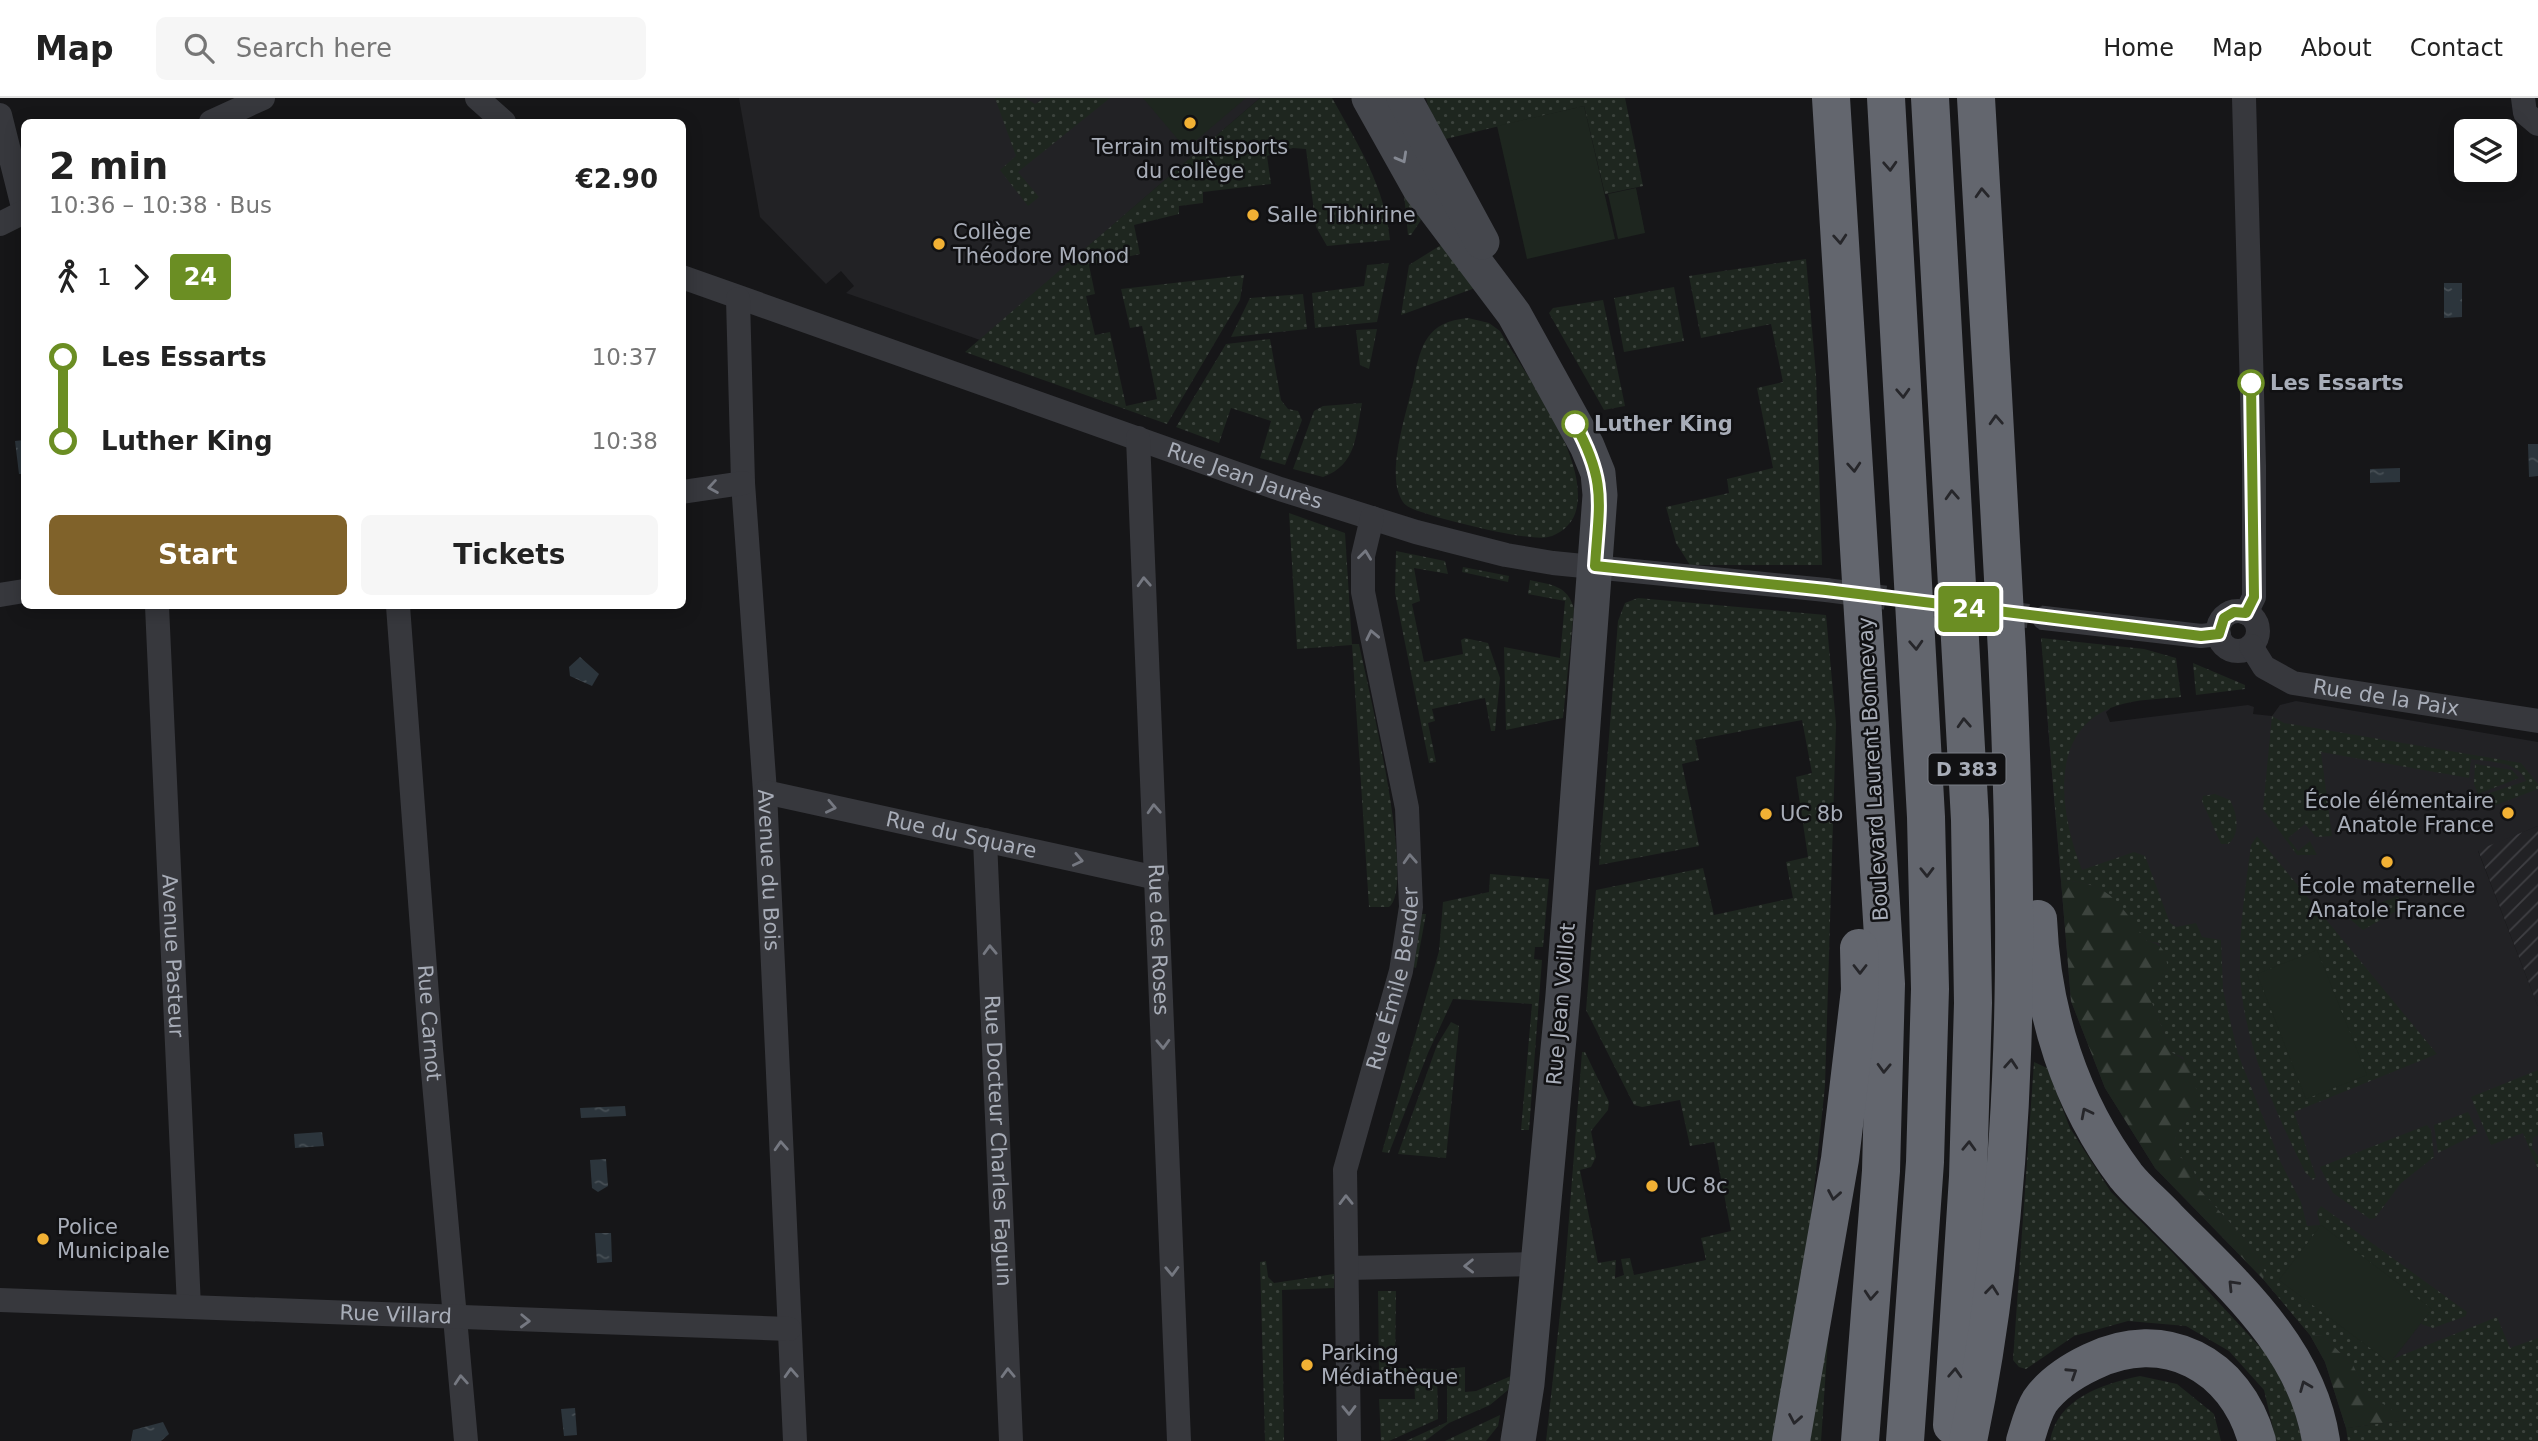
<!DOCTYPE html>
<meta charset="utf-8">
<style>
:root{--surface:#fff;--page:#f6f6f6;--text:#222;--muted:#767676;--line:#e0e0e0;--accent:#80622a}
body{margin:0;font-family:"DejaVu Sans",sans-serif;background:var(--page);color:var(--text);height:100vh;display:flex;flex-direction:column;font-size:26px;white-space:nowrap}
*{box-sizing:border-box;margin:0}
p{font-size:23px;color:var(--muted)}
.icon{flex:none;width:38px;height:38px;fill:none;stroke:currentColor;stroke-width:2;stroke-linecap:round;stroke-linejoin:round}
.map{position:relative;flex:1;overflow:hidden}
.drawer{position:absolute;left:21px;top:21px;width:665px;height:490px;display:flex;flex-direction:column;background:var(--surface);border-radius:10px;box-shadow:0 4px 18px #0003}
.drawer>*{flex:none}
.badge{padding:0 14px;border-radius:5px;font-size:24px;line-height:46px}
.controls{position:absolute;left:2454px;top:21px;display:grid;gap:14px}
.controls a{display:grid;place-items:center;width:63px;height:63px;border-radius:10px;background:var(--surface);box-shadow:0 4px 18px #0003;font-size:35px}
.map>.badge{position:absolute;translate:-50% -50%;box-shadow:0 0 0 4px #fff}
.legs{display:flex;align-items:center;gap:10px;height:77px;padding:0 28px;font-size:23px}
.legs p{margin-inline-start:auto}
.overview{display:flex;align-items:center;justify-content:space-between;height:119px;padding:0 28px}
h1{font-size:38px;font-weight:600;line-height:52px}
.action{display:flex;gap:14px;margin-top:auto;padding:14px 28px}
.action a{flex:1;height:80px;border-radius:10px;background:var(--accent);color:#fff;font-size:28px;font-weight:600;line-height:80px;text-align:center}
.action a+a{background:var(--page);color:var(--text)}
ul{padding:0 28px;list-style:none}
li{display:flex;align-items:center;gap:24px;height:84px;font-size:26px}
li i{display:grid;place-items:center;width:10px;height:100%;margin:0 9px;background:currentColor}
li i::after{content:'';width:18px;height:18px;margin:-9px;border:5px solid;border-radius:50%;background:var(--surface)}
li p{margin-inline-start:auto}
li:first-child i{background:linear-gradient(#0000 50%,currentColor 0)}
li:last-child i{background:linear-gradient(currentColor 50%,#0000 0)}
header{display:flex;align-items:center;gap:42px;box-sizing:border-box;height:98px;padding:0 35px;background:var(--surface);border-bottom:2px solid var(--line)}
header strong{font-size:33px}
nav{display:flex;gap:38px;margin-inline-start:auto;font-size:24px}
.search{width:490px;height:63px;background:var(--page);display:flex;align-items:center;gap:18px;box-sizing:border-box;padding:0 24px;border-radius:10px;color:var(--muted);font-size:26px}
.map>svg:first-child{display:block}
.built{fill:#222225}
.industrial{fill:url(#industrial-furrows)}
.green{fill:url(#green-dots)}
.forest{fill:url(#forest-firs)}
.pitch{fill:#1e261f}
.water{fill:url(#water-ripples)}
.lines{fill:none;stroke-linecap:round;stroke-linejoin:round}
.street-tunnel{stroke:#333438;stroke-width:24;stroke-dasharray:24 12;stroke-linecap:butt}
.street{stroke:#37383d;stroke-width:24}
.secondary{stroke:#45474d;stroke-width:35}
.highway{stroke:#63666e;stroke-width:38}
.oneway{stroke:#858993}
.oneway2{stroke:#26262a}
.oneway3{stroke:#757881}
.line-1-casing{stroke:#fff;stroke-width:16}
.line-1{stroke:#6b8e23;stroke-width:10}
.poi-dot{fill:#f2b134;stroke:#111113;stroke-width:2.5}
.stop-1-dot{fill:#fff;stroke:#6b8e23;stroke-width:3.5}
.labels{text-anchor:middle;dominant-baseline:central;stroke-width:5;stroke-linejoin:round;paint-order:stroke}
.shield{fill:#111113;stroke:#7b7e86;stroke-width:2}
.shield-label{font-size:19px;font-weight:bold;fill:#a8adb8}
.poi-label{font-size:21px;fill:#a8adb8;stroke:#111113;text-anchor:start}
.stop-label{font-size:21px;font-weight:bold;fill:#a8adb8;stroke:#111113;text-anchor:start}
.street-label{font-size:21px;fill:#a8adb8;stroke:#111113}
</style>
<header>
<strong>Map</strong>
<div class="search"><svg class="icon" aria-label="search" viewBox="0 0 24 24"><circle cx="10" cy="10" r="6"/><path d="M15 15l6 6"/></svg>Search here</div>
<nav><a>Home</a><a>Map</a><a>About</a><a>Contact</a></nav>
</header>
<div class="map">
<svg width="2538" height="1343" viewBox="0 0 2538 1343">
<defs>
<pattern id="industrial-furrows" width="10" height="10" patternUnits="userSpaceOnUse" patternTransform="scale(1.75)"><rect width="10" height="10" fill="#222225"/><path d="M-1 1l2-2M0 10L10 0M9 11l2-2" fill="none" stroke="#3f3f43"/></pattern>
<pattern id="green-dots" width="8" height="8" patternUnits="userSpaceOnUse" patternTransform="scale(1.75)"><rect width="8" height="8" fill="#1e261f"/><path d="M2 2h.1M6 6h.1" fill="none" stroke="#3c433d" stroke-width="1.8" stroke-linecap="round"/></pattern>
<pattern id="forest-firs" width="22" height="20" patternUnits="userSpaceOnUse" patternTransform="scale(1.75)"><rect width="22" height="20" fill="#1e261f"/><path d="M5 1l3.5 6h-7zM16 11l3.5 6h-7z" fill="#3c433d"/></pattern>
<pattern id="water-ripples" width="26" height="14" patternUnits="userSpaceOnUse" patternTransform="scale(1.75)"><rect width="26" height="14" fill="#2c353c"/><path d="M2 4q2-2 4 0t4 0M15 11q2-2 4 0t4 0" fill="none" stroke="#485056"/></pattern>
</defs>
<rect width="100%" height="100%" fill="#161618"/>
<g class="built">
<path d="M739,0h521l-280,242 -134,-47 8,-7 -13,-15 -15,13 -66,-67z"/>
<path d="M2107,601l3,10 -4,3 4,10 138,-17 6,2 -1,7 19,2 8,-11 16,-4 242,41v84l-60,25 60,156v396l-192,25 -21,-66 -15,-27 -47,-56 -108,-111 -50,-80 -34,-87 -24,-286z"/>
</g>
<path class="industrial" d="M2538,728v181l-60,-157z"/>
<g class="green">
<path d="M995,0h30l10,6 10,-6h65l-92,74 21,25 -11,9 -28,-36 16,-14z"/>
<path d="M1260,0h72c26,46 53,89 58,142l-63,6 -11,-19 -10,-78 -13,-1 -26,8 4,28 -68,8v11l-24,3v8l-45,11 6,29 -51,11 6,29 -9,2 9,39 15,-3 16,74 31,-7 -15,-73 -12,2 -9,-39 123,-14 -4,25 -73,124 -202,-72z"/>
<path d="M1426,0h199l18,88 -38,8 -21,-88 -147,35z"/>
<path d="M1404,96l17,26 -10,15h-3z"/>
<path d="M1441,147l34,43 -74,27 8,-50z"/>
<path d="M1806,161l10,116 6,190h-132l-14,-22 -10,-36 63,-14 -2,-14 46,-11 -16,-80 26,-6 -12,-58 -70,14 -12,-62z"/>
<path d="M1389,165l-12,59 -62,6 -3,-35 52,-7 3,-21z"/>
<path d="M1674,189l10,54 -60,11 -10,-54z"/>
<path d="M1303,196l4,35 -76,8 19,-39z"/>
<path d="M1603,202l22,106 -21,4 -55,-97 4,-5z"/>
<path d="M1468,220l21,5 11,8c25,44 93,131 75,183 -4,11 -16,21 -27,23 -20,5 -113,-19 -135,-28 -8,-3 -11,-7 -14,-15 -11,-28 9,-86 15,-115 7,-35 13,-57 54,-61z"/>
<path d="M1377,231l-8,40 -9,-4 -4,-35z"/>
<path d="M1270,241l11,61 7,9 10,2 4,9 -17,45 -25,-7 11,-37 -40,-13 -12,35 -43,-16 50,-83z"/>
<path d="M1362,305c-6,31 -5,62 -39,74l-30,-8 21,-58 9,-5z"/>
<path d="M1289,415l56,20 7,111h7c8,39 58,243 30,263h-20l-17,-262 -55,4z"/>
<path d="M1396,453l49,10 3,13 -34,-6 6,33 -8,3 12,58 39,-8 -2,-14 4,-2 23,5 12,35 -5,53h-4l-6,-33 -53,11 3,12 -7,2 8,39 -7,1 -34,-170z"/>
<path d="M1463,469l46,9 -1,6 -46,-10z"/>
<path d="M1530,482c21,5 38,5 44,29l-11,109 -57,12 -2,-83 56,11 5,-57 -37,-7z"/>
<path d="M1638,500l188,17 10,109 -11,362 -16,151 -30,204h-233l19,-172 17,-217h3l24,50 -1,8 -17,21 5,26 -5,10 -11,3 18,93 18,-3 -1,18 9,-3 -3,-16 9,-1 4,17 72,-15 -5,-22 30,-7 -17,-89 -24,4 -10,-46 -38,7 -8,-2 -48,-95 10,-120 107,-22 11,47 79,-17 -7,-36 22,-5 -12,-80 16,-4 -10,-53 -107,20 4,20 -17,4 17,82 -100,19 19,-244 7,-18z"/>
<path d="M2041,540l103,11 32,9 5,39c-21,2 -45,2 -65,9 -71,24 -55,111 -34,164l52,-18 11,4 25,67 6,4 20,-4 6,14 19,3 2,50 15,64 43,109 20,39 6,24 13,-1 -3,-13 4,-6 146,106 -1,4 -33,12 -12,-4 10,-15 -41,54 5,-5 102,-41 13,31 28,-10v103h-190l-2,-13 61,-8 -41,-27 -13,-28 -30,-29 -13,-1 -47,-56 2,-7 -19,-32 -46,-50 -8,-24 -15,-11 -4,-10 4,-12 21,-31 -15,-45 -11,-4 -20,-50v-14l16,-19 -9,-27 -12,-2c-31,-38 -33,-57 -86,-61z"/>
<path d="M2193,565l52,22v4l-49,6z"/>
<path d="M2272,618l12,7 237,40 17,21v5l-55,21 -5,-13 48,-16c-7,-20 -37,-19 -55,-22l-2,19 -148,-26 11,84 -16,1 -11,-13 -17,14 10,13 12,-10 7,14h-20l-34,-46z"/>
<path d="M2475,666l37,6 7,8 -41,16 -4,-10z"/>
<path d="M2215,696l15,6c7,13 11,34 -2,44h-7l-19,-43 1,-5z"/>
<path d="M2257,738l180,218 -143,58 22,65 -3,3 -8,-8c-30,-62 -64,-133 -65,-204 -1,-41 6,-83 11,-123z"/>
<path d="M1490,776l59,5 -6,68h-8l-1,12 8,1 -13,170h-8l11,-126 -79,-5 -25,54 -39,100 -7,-1 57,-201 4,-49 46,-10z"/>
<path d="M2398,798l5,11 -40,23 -12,-10 3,-7z"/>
<path d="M1419,816h7l-10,54 -6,-2z"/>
<path d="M1451,924l8,4 -13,132 -48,-4 39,-109z"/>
<path d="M2034,964l13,6 23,60 41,64 61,60 99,107 23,49 8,33h-26l-12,-51 -35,-39 -43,-25 -58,-5 -54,15 -48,33 -7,-2 -6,-7z"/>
<path d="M2538,972v65l-5,3 -1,10 6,8v13l-15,-36 -32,12 -20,-48z"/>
<path d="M2468,1014l10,21 -40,20 -4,-28z"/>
<path d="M2427,1027l4,5 3,27 -33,26 -26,35 -5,1 -37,-26 -13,-26z"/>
<path d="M1266,1163l2,16 6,6 60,-9v14l-52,2 2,151h-19l-5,-179z"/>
<path d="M1378,1193h18l-1,77 42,1 1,50 -49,22h-8l-2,-42h36l-1,-23 -35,1z"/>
<path d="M1830,1212l-9,131h-18z"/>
<path d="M1465,1269v25l11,-1 35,-15 -3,14 -18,15 -41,18 -24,18h-19l41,-19v-53z"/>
<path d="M2140,1278l37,8 37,30 7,27h-171c7,-43 53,-57 90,-65z"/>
<path d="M1500,1317l-2,11 -12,15h-41z"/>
</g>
<g class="forest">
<path d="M2061,782c52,4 56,22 86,61 17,3 19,12 21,29l-16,19v14l20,50c22,9 23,27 26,49l-21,31 -4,12 4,10 15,11 8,24 46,50 19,32 -2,7 -108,-111 -50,-80 -34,-87z"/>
<path d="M2310,1237l13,1 30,29 13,28 42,27 -62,8 -21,-66z"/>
</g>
<g class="pitch">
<path d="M1143,0h103l-60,51z"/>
<path d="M1584,8l31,133 -88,20 -30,-133z"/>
<path d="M1636,90l9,45 -27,6 -10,-45z"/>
<path d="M2317,852l50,125 -61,24 -49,-125z"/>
<path d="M2321,1127l111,84 -42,54 -111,-83z"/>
</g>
<g class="water">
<path d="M2444,185h18v34l-18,1z"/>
<path d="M24,342v34h-5l-4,-33z"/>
<path d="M2528,346h10v32l-9,1z"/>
<path d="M2400,370v14l-30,1v-14z"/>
<path d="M580,559l19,17 -7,12 -22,-10 -1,-9z"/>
<path d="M625,1008l1,10 -45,2 -1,-10z"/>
<path d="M322,1034l2,14 -29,2 -1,-14z"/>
<path d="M606,1061l2,27 -10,6 -6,-4 -2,-28z"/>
<path d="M595,1135h16l1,29 -15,1z"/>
<path d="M575,1310l2,27 -13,1 -3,-27z"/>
<path d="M163,1324l6,12 -8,7h-30l2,-11z"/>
</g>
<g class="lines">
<path class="street-tunnel" d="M1826,492l218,28"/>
<g class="street">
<path d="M477,0l27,24"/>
<path d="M2244,0l10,368v131l-8,16"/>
<path d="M2523,0l2,15 13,11"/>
<path d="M0,17l24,96"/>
<path d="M211,24l52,-24"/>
<path d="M0,126l24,-12"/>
<path id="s1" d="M682,179l598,212 136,43 90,23 47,8 273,27"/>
<path id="s2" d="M738,201l5,184 22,309 30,649"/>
<path id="s3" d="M1138,340l41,1003"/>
<path d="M682,394l61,-9"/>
<path d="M0,497l24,-4"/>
<path id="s4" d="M157,508l32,701"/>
<path id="s5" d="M398,508l33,443 35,392"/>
<circle cx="2238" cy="533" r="20"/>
<path d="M2044,520l157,18 18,-2"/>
<path id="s6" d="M2251,548l13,21 29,16 245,38"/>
<path id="s7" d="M765,694l392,86"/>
<path id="s8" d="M985,742l26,601"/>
<path d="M1347,1170l191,-4"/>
<path id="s9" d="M0,1202l789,29"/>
<path id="s10" d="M1349,1343l-4,-271 56,-199 10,-64 -4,-99 -44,-216v-36l9,-38"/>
</g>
<g class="secondary">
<path d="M1369,0l51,91 94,125 73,132 11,27 2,22 -37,500 -36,389 -9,57"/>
<path d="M1404,0l78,144"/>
</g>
<g class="highway">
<path d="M1831,0l55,886 -5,187 -21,270"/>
<path d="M1886,0l40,719 4,172 -5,173 -20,279"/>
<path d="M1930,0l40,722 3,183 -5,174 -16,248"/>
<path d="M2038,821c4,93 32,183 88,257 12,15 28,28 41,42 63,64 140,129 154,223"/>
<path d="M1791,1343l49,-282 20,-169 -1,-42"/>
<path d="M1968,1343c54,-259 51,-526 39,-789 -9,-185 -21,-369 -31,-554"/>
<path d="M2025,1343c4,-13 8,-29 15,-40 13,-18 32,-30 51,-39 73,-36 145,2 166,79"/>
</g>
</g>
<defs><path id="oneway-chevron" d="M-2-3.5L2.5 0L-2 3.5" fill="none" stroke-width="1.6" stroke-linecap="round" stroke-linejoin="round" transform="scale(1.75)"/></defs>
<use class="oneway" href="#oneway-chevron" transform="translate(1402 60) rotate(61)"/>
<g class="oneway2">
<use href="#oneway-chevron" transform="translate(1890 68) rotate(87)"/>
<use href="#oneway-chevron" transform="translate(1982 95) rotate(-93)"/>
<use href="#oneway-chevron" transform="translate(1840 141) rotate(86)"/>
<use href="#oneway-chevron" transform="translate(1903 295) rotate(87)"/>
<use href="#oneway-chevron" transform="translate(1996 322) rotate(-93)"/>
<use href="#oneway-chevron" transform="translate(1854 369) rotate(86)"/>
<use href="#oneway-chevron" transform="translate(1952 397) rotate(-93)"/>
<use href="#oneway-chevron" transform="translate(1916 547) rotate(87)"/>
<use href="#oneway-chevron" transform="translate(1964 625) rotate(-93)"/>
<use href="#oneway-chevron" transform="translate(1927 774) rotate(89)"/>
<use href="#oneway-chevron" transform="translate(1860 871) rotate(90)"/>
<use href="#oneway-chevron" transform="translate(2011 966) rotate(-86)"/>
<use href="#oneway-chevron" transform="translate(1884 970) rotate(92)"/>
<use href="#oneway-chevron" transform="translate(2086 1015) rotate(-117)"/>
<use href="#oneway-chevron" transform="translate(1969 1048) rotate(-88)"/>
<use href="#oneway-chevron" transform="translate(1834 1097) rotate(100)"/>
<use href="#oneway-chevron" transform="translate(2233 1187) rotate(-134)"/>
<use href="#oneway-chevron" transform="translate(1992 1192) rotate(-84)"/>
<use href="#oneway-chevron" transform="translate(1871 1197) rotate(94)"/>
<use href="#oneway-chevron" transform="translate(1955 1275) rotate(-87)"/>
<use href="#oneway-chevron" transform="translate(2072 1275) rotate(-33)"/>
<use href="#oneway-chevron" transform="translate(2305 1288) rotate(-112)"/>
<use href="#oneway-chevron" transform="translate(1795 1321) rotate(100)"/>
</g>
<g class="oneway3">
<use href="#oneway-chevron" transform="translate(713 389) rotate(171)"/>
<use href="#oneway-chevron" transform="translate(1365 457) rotate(-83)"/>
<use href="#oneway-chevron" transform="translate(1144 484) rotate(-93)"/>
<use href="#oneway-chevron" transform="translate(1372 537) rotate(-102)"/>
<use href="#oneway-chevron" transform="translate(831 709) rotate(12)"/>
<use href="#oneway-chevron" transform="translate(1154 711) rotate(-93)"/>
<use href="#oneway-chevron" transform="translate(1410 761) rotate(-93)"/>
<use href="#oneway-chevron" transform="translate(1078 762) rotate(12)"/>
<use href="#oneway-chevron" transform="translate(990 852) rotate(-92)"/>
<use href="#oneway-chevron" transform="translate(1163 946) rotate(88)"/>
<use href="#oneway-chevron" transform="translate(781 1048) rotate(-93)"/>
<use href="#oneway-chevron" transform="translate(1346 1102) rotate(-91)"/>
<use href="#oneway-chevron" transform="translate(1469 1168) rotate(179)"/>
<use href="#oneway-chevron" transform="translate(1172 1173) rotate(88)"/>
<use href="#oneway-chevron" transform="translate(525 1223) rotate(2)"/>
<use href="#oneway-chevron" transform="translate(791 1275) rotate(-93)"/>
<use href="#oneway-chevron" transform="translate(1008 1275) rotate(-92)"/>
<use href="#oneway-chevron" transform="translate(461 1282) rotate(-94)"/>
<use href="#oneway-chevron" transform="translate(1349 1312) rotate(89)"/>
</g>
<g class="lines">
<g class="line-1-casing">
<path id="line-1" d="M1575,326c32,58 24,79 20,142l231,24 375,46 18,-2 5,-16 10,-6 12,1 8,-16 -3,-214"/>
</g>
<use href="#line-1" class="line-1"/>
</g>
<g class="poi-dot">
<circle cx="1190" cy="25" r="7"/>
<circle cx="1253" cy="117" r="7"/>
<circle cx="939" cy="146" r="7"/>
<circle cx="2508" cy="715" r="7"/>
<circle cx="1766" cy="716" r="7"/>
<circle cx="2387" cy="764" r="7"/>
<circle cx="1652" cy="1088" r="7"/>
<circle cx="43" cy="1141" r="7"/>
<circle cx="1307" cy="1267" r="7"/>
</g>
<g class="stop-1-dot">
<circle cx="2251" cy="285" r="12"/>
<circle cx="1575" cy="326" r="12"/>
</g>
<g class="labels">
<rect class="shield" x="1928.5" y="655.5" width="77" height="31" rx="5"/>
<g class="shield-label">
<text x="1967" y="671">D 383</text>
</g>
<g class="poi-label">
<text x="1190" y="49" text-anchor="middle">Terrain multisports<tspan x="1190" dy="24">du collège</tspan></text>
<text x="1267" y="117">Salle Tibhirine</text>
<text x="953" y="134">Collège<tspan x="953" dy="24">Théodore Monod</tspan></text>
<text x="2494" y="703" text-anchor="end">École élémentaire<tspan x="2494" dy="24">Anatole France</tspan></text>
<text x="1780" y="716">UC 8b</text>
<text x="2387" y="788" text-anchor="middle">École maternelle<tspan x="2387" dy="24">Anatole France</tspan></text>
<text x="1666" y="1088">UC 8c</text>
<text x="57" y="1129">Police<tspan x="57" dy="24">Municipale</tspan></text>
<text x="1321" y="1255">Parking<tspan x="1321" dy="24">Médiathèque</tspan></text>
</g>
<g class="stop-label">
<text x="2270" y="285">Les Essarts</text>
<text x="1594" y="326">Luther King</text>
</g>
<g class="street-label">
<text stroke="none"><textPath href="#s1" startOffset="597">Rue Jean Jaurès</textPath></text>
<text stroke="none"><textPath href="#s6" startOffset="152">Rue de la Paix</textPath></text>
<text transform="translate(1873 671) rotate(-93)">Boulevard Laurent Bonnevay</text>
<text stroke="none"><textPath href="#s7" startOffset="201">Rue du Square</textPath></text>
<text stroke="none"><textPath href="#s2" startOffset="572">Avenue du Bois</textPath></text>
<text stroke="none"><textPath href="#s3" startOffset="502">Rue des Roses</textPath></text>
<text stroke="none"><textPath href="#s4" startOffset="350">Avenue Pasteur</textPath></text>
<text stroke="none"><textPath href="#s10" startOffset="469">Rue Émile Bender</textPath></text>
<text transform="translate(1561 906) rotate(-85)">Rue Jean Voillot</text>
<text stroke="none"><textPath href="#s5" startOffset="418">Rue Carnot</textPath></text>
<text stroke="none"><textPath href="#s8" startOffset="301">Rue Docteur Charles Faguin</textPath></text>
<text stroke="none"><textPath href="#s9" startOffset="396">Rue Villard</textPath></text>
</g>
</g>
</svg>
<div class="controls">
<a><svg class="icon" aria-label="layers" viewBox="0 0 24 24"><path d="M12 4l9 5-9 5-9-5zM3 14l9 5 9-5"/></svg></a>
</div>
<b class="badge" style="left:1969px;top:511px;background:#6b8e23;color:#fff">24</b>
<section class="drawer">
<div class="overview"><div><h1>2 min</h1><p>10:36 – 10:38 · Bus</p></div><b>€2.90</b></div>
<div class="legs"><svg class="icon" aria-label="walk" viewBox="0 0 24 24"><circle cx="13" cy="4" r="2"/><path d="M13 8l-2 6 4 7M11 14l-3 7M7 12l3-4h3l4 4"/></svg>1<svg class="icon" aria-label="forward" viewBox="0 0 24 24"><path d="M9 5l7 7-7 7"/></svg><b class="badge" style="background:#6b8e23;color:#fff">24</b></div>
<ul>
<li><i style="color:#6b8e23"></i><b>Les Essarts</b><p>10:37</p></li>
<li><i style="color:#6b8e23"></i><b>Luther King</b><p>10:38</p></li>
</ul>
<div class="action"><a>Start</a><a>Tickets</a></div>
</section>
</div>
